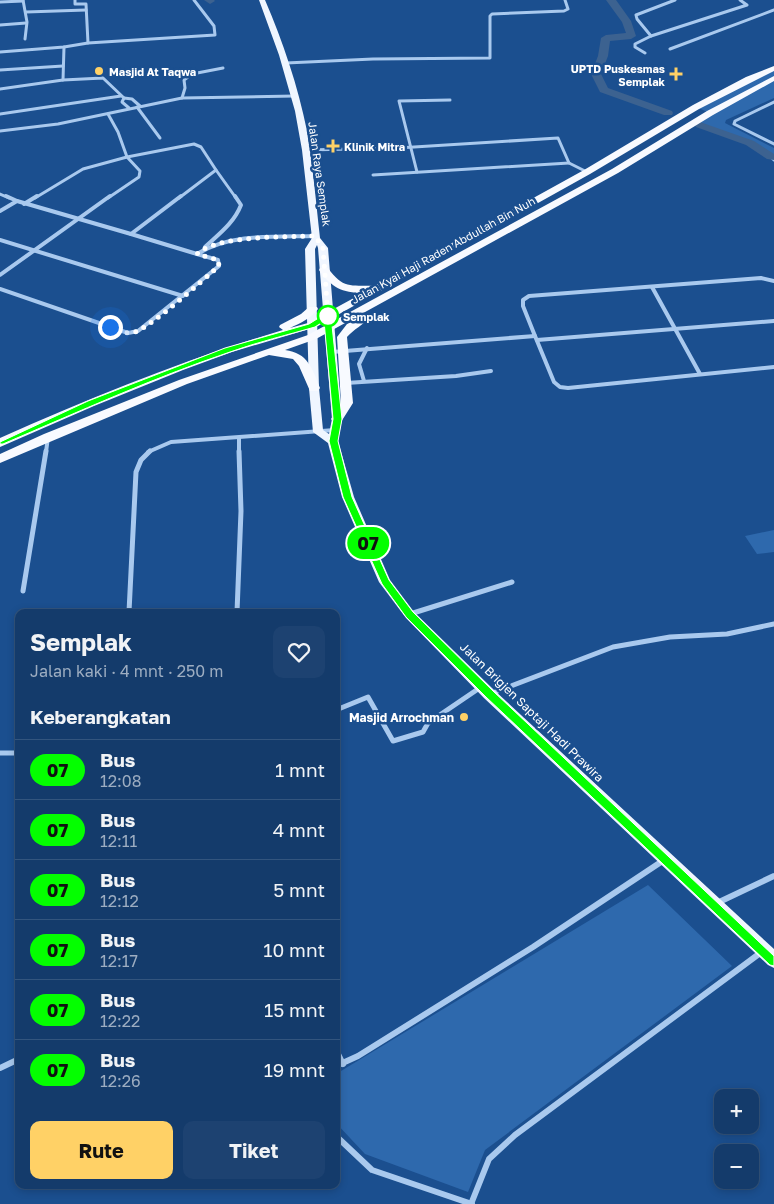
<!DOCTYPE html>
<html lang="id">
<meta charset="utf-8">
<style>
:root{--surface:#143b6b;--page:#1d4271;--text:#f1f3f6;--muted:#9dadc1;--line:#33557e;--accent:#ffd166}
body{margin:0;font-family:"Golos Text",sans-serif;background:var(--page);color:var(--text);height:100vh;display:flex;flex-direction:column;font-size:19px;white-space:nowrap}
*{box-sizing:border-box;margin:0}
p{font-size:16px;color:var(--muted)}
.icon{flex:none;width:28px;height:28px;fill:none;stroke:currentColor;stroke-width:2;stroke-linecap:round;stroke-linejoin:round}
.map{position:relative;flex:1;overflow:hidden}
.drawer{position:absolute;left:15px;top:609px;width:325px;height:580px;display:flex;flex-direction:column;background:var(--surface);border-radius:10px;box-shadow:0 2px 8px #0003,0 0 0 1px var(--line)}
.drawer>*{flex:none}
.badge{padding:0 10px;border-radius:16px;font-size:18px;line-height:32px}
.fabs{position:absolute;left:714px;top:1089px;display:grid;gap:10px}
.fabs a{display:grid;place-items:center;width:45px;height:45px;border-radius:10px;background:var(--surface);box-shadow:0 2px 8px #0003,0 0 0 1px var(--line);font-size:25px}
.you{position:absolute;width:25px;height:25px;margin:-12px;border:4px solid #fff;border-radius:50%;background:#1a73e8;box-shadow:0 0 0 8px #1a73e833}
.map>.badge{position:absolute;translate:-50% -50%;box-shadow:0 0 0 2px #fff}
h2{padding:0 15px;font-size:19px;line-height:45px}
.round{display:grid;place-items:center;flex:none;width:52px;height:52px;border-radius:10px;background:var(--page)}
.headline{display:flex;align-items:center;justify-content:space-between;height:85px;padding:0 15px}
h1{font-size:24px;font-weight:700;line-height:38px}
.action{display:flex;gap:10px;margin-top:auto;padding:10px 15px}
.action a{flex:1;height:58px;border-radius:10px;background:var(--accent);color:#111;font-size:20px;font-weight:700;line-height:58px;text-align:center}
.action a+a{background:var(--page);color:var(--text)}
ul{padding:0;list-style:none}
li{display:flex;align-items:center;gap:15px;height:60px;padding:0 15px;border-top:1px solid var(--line)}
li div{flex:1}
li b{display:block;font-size:19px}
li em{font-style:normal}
li .badge{min-width:55px;font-weight:700;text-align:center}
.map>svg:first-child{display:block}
.green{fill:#2e69ad}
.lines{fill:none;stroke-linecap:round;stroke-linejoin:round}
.stream{stroke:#9cc4f0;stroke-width:3}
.canal{fill:#3c6290;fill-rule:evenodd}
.minor-far3{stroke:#a9c9ee;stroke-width:3}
.minor-far2{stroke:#a9c9ee;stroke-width:4}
.minor-far1{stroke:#a9c9ee;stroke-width:5}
.minor{stroke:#a9c9ee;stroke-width:6}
.primary{fill:#f0f6ff;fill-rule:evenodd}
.trunk{fill:#f8faff;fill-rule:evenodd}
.line{fill:#04ff00;stroke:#fff}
.walk{stroke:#fff;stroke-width:5;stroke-dasharray:0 9}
.poi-dot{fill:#ffd166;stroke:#1b4f8f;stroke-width:2}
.stop-dot{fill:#fff;stroke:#04ff00;stroke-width:2.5}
.labels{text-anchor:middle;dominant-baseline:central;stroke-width:5;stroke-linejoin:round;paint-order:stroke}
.far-poi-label{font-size:11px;font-weight:bold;fill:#fff;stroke:#1b4f8f;text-anchor:start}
.far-street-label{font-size:11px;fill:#fff;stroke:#1b4f8f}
.far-stop-label{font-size:11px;font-weight:bold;fill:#fff;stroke:#1b4f8f;text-anchor:start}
.street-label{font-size:12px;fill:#fff;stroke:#1b4f8f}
.poi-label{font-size:12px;font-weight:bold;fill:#fff;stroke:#1b4f8f;text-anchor:end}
</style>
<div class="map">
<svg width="774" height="1204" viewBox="0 0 774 1204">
<rect width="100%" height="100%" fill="#1b4f8f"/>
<g class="green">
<path d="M774,68v30l-48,22 -1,3 49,25v7l-3,2 -21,-14 -57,-20 17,-10 -14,-6z"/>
<path d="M774,530v22l-17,2 -12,-18z"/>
<path d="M648,885l84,81 -247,184 -17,42 -103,-38 -29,-31v-49z"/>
</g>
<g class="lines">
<path class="stream" d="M771,157l3,3"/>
<g class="canal">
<path d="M204,0h10l1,1 -5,3z"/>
<path d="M606,0h10l15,21 5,15 -5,3 -21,2 -2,15 -7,18 7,14 64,23 1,2 -1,2h-8l-64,-23 -9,-18 7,-18 3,-18 5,-3 20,-2 -4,-11z"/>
<path d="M700,122l54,19 20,13v6l-7,-1 -21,-14 -50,-18 -1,-2z"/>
</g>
<g class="minor-far3">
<path d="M23,0l4,22 -2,17"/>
<path d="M75,0v4h11l2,39"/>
<path d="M0,2l23,-1"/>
<path d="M26,12l60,-2"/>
<path d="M0,25l26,-2"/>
<path d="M651,36l-14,-17 -1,-4 39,-15"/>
<path d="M670,49l104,-39"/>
<path d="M0,52l64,-5 24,-4 127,-8 -1,-9 -20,-26"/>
<path d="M645,53l-10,-6v-3l16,-8 96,-31 -7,-5"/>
<path d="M286,63l87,-4 117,-1v-42l2,-2 72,-3 4,-2 -3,-9"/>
<path d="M0,70l63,-4"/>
<path d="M63,80l1,-33"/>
<path d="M0,89l63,-9 40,-2 21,20"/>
<path d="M182,98l3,-10 -1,-8 8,-6 31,-6"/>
<path d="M774,102l-39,19 -1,3 40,20"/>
<path d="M137,107l23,31"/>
<path d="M129,108l-7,-6 2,-4 8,1 8,7"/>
<path d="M0,114l121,-18"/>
<path d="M0,131l58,-7 124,-26 113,-2"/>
<path d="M306,150l92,-2 160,-10 11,25 18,9"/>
<path d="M216,170l20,28"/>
<path d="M417,172l-18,-71 51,-1"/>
<path d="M373,175l196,-12"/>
<path d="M0,194l9,4"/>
<path d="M35,198l48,-29 44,-12 -9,-25 -10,-18"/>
<path d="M108,198l31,-21 1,-6 -13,-14 67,-13 7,3 15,23 -37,28"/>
</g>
<g class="minor-far2">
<path d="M6,196l11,5"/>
<path d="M181,196l-50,38 66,20c34,-21 80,-17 118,-18"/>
<path d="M24,204l13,-8"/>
<path d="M0,211l17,-10 114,33"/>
<path d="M0,240l183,56"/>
<path d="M205,247c14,-13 29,-24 36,-42l-6,-9"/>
<path d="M0,275l110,-79"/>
<path d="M652,287l48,87"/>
<path d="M0,289l128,44 10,-2 81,-65 -1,-6 -21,-6"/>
<path d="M535,336l19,46 6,5 8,1 206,-21"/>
<path d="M537,340l237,-19"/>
<path d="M332,352l203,-16 -12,-30v-6l6,-4 232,-18 13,3"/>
<path d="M364,381l-5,-17 8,-16"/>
<path d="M346,383l110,-7 35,-5"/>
<path d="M239,438v14"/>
<path d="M46,452l2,-15"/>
<path d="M148,452l23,-10 164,-12"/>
</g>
<g class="minor-far1">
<path d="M23,591l23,-140"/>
<path d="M129,612l7,-140 5,-12 9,-9"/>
<path d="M237,612l4,-101 -2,-60"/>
<path d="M410,614l102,-32"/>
<path d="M490,694l123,-47 57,-10 57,-3 47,-10"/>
<path d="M336,710l32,-13 25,44 30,-9 5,-9 53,-36"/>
<path d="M0,753h19"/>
</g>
<g class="minor">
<path d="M717,903l57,-27"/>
<path d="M336,1050l7,14"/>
<path d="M336,1066l22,-10 175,-109 131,-87"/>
<path d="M0,1068l19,-9"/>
<path d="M336,1136l36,34 100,34"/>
<path d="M471,1204l18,-45 26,-24 248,-184"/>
</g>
<path class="primary" d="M259,0h6c18,42 33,86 42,131 6,36 9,71 13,107l8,10 14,171 -4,22 16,56 36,83 24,32 80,78 280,259v19l-6,-3 -284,-267 -78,-80 -27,-36 -37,-85 -14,-54 -15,-11 -4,-44 -4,-139 7,-11 -10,-88 -7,-39 -16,-56zM317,245l1,3 14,171 -3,15 -6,-4 -4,-42 -4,-139z"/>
<g class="trunk">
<path d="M774,66v5l-75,38 -109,65 -274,153 -84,25 -49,18 -89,36 -94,41v-9c93,-41 186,-79 283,-108l-4,-3 1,-2 21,-11 8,-7h8l1,2c-7,9 -17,14 -28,19l18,-5 55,-30c-21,0 -32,-6 -44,-23l1,-2h8c15,21 22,17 46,18l210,-116 109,-65 53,-28z"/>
<path d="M774,76v5l-61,34 -95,58 -302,166 -31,11c23,3 27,18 35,38l-2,3h-8l-11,-25 -6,-7 -24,-4 -82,29 -187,79v-9l44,-20 135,-54 129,-45 304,-166 95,-58z"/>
<path d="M364,315l4,1 1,2c-6,7 -15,11 -22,19l6,66 -12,19h-8l-2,-3 10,-16 -4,-66 10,-13z"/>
</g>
</g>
<path class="line" d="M325,314l6,2 11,103 -4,22 14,56 37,83 24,32 80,79 281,265v10l-4,-1 -284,-268 -80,-80 -24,-33 -39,-87 -14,-56 4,-22 -9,-98 -9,6c-28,8 -57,15 -85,25 -77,26 -152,60 -227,92h-3v-2l88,-41 88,-34 49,-19 84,-24z"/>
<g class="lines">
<path class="walk" d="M110,327c6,2 15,7 22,6 15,-2 72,-54 87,-67l-1,-6 -21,-6c20,-19 90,-17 118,-18l8,12 5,68"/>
</g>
<g class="poi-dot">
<circle cx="99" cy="71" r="5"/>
<path d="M673.5 66.5h5v5h5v5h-5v5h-5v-5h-5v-5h5z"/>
<path d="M330.5 138.5h5v5h5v5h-5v5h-5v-5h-5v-5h5z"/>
<circle cx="464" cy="717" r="5"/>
</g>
<circle class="stop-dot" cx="328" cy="316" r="10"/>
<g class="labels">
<g class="far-poi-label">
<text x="665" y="68" text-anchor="end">UPTD Puskesmas<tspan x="665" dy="13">Semplak</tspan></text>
<text x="109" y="71">Masjid At Taqwa</text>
<text x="344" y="146">Klinik Mitra</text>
</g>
<g class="far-street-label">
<text transform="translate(320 174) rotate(82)">Jalan Raya Semplak</text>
<text transform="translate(443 250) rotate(-29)">Jalan Kyai Haji Raden Abdullah Bin Nuh</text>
</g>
<g class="far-stop-label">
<text x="343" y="316">Semplak</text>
</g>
<g class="street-label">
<text transform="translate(532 712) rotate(44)">Jalan Brigjen Saptaji Hadi Prawira</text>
</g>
<g class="poi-label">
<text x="454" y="717">Masjid Arrochman</text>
</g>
</g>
</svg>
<div class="fabs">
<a>+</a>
<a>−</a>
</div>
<div class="you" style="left:110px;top:327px"></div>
<b class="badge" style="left:368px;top:543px;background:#04ff00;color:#111">07</b>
<section class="drawer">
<div class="headline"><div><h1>Semplak</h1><p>Jalan kaki · 4 mnt · 250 m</p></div><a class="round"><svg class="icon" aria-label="heart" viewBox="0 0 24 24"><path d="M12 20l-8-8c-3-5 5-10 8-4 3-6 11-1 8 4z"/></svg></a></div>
<h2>Keberangkatan</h2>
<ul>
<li><span class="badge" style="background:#04ff00;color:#111">07</span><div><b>Bus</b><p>12:08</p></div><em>1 mnt</em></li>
<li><span class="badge" style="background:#04ff00;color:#111">07</span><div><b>Bus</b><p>12:11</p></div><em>4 mnt</em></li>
<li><span class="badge" style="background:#04ff00;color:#111">07</span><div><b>Bus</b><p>12:12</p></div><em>5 mnt</em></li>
<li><span class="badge" style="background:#04ff00;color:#111">07</span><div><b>Bus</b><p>12:17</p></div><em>10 mnt</em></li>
<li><span class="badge" style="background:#04ff00;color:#111">07</span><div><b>Bus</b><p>12:22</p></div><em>15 mnt</em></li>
<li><span class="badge" style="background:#04ff00;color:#111">07</span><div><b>Bus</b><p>12:26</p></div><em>19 mnt</em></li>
</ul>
<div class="action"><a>Rute</a><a>Tiket</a></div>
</section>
</div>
